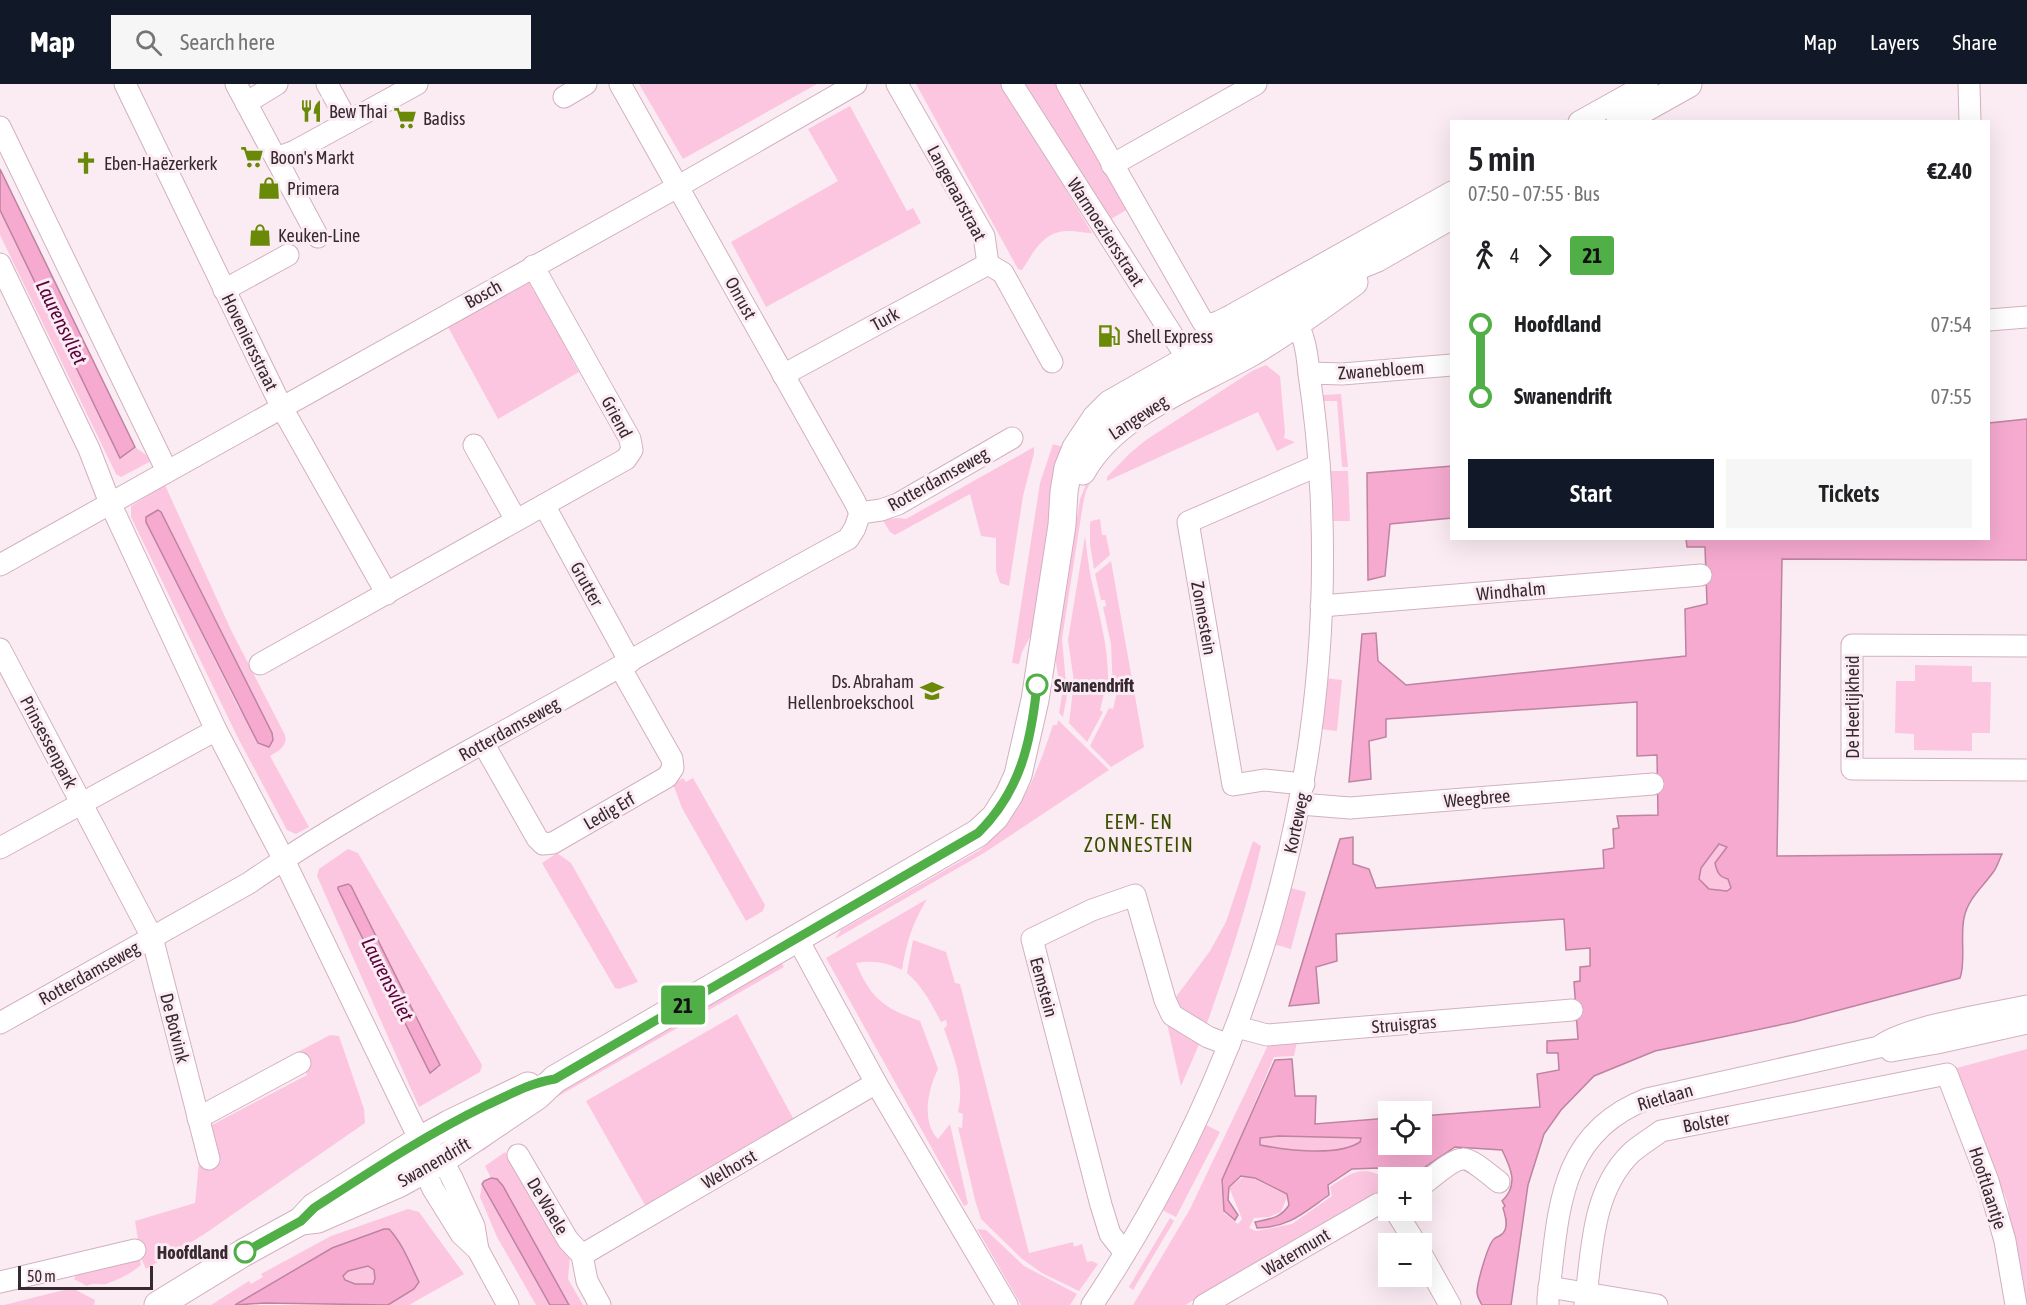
<!DOCTYPE html>
<meta charset="utf-8">
<style>
:root{--surface:#fff;--page:#f6f6f6;--text:#202124;--muted:#757577;--accent:#111827}
body{margin:0;font-family:"Asap Condensed",sans-serif;background:var(--page);color:var(--text);height:100vh;display:flex;flex-direction:column;font-size:22px;white-space:nowrap}
*{box-sizing:border-box;margin:0}
p{font-size:20px;color:var(--muted)}
.icon{flex:none;width:33px;height:33px;fill:none;stroke:currentColor;stroke-width:2;stroke-linecap:round;stroke-linejoin:round}
.map{position:relative;flex:1;overflow:hidden}
.side{position:absolute;left:1450px;top:36px;width:540px;height:420px;display:flex;flex-direction:column;background:var(--surface);border-radius:0px;box-shadow:0 6px 24px #0002}
.side>*{flex:none}
.badge{padding:0 12px;border-radius:4px;font-size:21px;line-height:39px}
.fabs{position:absolute;left:1378px;top:1017px;display:grid;gap:12px}
.fabs a{display:grid;place-items:center;width:54px;height:54px;border-radius:0px;background:var(--surface);box-shadow:0 6px 24px #0002;font-size:30px}
.scale{position:absolute;left:18px;bottom:15px;width:135px;box-sizing:border-box;padding-left:6px;border:3px solid #372930;border-top:0;font-size:16px;line-height:21px;white-space:nowrap;color:#372930;-webkit-text-stroke:4px #fbecf3;paint-order:stroke}
.map>.badge{position:absolute;translate:-50% -50%;box-shadow:0 0 0 3px #fff}
.legs{display:flex;align-items:center;gap:9px;height:66px;padding:0 18px;font-size:20px}
.legs p{margin-inline-start:auto}
.head{display:flex;align-items:center;justify-content:space-between;height:102px;padding:0 18px}
h1{font-size:33px;font-weight:600;line-height:45px}
.button{display:flex;gap:12px;margin-top:auto;padding:12px 18px}
.button a{flex:1;height:69px;border-radius:0px;background:var(--accent);color:#fff;font-size:24px;font-weight:600;line-height:69px;text-align:center}
.button a+a{background:var(--page);color:var(--text)}
ul{padding:0 18px;list-style:none}
li{display:flex;align-items:center;gap:21px;height:72px;font-size:22px}
li i{display:grid;place-items:center;width:9px;height:100%;margin:0 8px;background:currentColor}
li i::after{content:'';width:15px;height:15px;margin:-8px;border:4px solid;border-radius:50%;background:var(--surface)}
li p{margin-inline-start:auto}
li:first-child i{background:linear-gradient(#0000 50%,currentColor 0)}
li:last-child i{background:linear-gradient(currentColor 50%,#0000 0)}
header{display:flex;align-items:center;gap:36px;box-sizing:border-box;height:84px;padding:0 30px;background:var(--accent);color:#fff}
header strong{font-size:28px}
nav{display:flex;gap:33px;margin-inline-start:auto;font-size:21px}
.search{width:420px;height:54px;background:var(--page);display:flex;align-items:center;gap:15px;box-sizing:border-box;padding:0 21px;border-radius:0px;color:var(--muted);font-size:22px}
.map>svg:first-child{display:block}
.green{fill:#fcc6e0;fill-rule:evenodd}
.water{fill:#f6aad0;stroke:#bd83a0;stroke-width:1.5;fill-rule:evenodd}
.lines{fill:none;stroke-linecap:round;stroke-linejoin:round}
.minor-casing{stroke:#d2b0c0;stroke-width:23}
.major-casing{stroke:#d2b0c0;stroke-width:29}
.minor{stroke:#fff;stroke-width:21}
.major{stroke:#fff;stroke-width:27}
.line-1-casing{stroke:#fff;stroke-width:14}
.line-1{stroke:#50af46;stroke-width:9}
.stop-1-dot{fill:#fff;stroke:#50af46;stroke-width:3}
.labels{text-anchor:middle;dominant-baseline:central;stroke-width:6;stroke-linejoin:round;paint-order:stroke}
.poi-label{font-size:18px;fill:#372930;stroke:#fbecf3;text-anchor:start}
.street-label{font-size:18px;fill:#372930;stroke:#fbecf3}
.stop-label{font-size:18px;font-weight:bold;fill:#372930;stroke:#fbecf3;text-anchor:start}
.water-label{font-size:20px;font-style:italic;fill:#5b013c;stroke:#fbecf3}
.neighbourhood-label{font-size:20px;letter-spacing:1.5px;fill:#3a4f00;stroke:#fbecf3}
</style>
<header>
<strong>Map</strong>
<div class="search"><svg class="icon" aria-label="search" viewBox="0 0 24 24"><circle cx="10" cy="10" r="6"/><path d="M15 15l6 6"/></svg>Search here</div>
<nav><a>Map</a><a>Layers</a><a>Share</a></nav>
</header>
<div class="map">
<svg width="2027" height="1221" viewBox="0 0 2027 1221">
<rect width="100%" height="100%" fill="#fbecf3"/>
<g class="green">
<path d="M639,0h178l-134,75z"/>
<path d="M916,0h86l90,149c-8,0 -16,-2 -24,-2 -25,0 -34,21 -46,39l-4,-1z"/>
<path d="M1024,0h33l71,125 -17,10z"/>
<path d="M850,22l57,105 6,-3 8,15 -155,84 -35,-65 107,-61 -30,-52z"/>
<path d="M0,126l120,247 15,-10 18,13 -32,17 -5,-3 -116,-239z"/>
<path d="M529,197l5,11 7,-4 40,67 -9,5 7,12 -81,47 -50,-92z"/>
<path d="M1266,281l14,11 5,56 -1,6 11,4 -18,9 -19,-39 -151,69v-4l22,-23 17,-14 106,-69z"/>
<path d="M1341,310l7,73h-6l-5,-66h-13l-1,-6z"/>
<path d="M1053,360l17,5 -38,184 -10,19 -3,12 -7,-1 28,-180z"/>
<path d="M1034,363v6l-11,43 -14,90 -9,-3 -4,-12v-33l-15,-2 -11,-42 -75,41 -5,-3 -8,-13 1,-2c9,3 14,0 23,2z"/>
<path d="M1094,381l3,4 -11,22 -3,13 -21,135 5,56 -4,22 -4,-4 4,-24 -5,-1 1,-6 -4,-26 25,-157z"/>
<path d="M1330,387h18l2,50h-18z"/>
<path d="M165,401l66,145 54,105c3,11 -6,16 -15,21l39,71 -13,7 -9,-4 -49,-92 -107,-221v-11zM158,426l3,2 111,221 1,7 -4,4 -4,1 -27,-38 -92,-185v-5z"/>
<path d="M1100,435l2,16h4l4,20 -16,14 -4,-25v-20l1,-3z"/>
<path d="M1085,452c2,14 3,28 6,42 9,41 19,72 17,116h-4l-4,16 3,2 -16,30 -18,-19 5,-41 -6,-42z"/>
<path d="M1111,477l33,186 -33,20 -21,-21 19,-38 4,1 4,-17 -4,-1 -2,-47 -8,-37 3,-1 -1,-6h-4l-6,-26z"/>
<path d="M1915,581l57,1v16h19l-1,51h-18v18l-58,-1v-16l-19,-1 1,-52h19z"/>
<path d="M1325,594l17,2 -5,51 -17,-2z"/>
<path d="M1058,636l51,50 -125,83 -149,86 6,-9 139,-80c42,-36 56,-74 73,-125h4z"/>
<path d="M683,694l3,4 7,-4 72,127 -2,6 -17,10 -64,-113 -9,-24z"/>
<path d="M1253,757l8,5c-14,62 -34,121 -55,180l-29,-17 -4,-8 37,-50 16,-29z"/>
<path d="M1719,760h5c8,9 1,23 4,34 1,4 3,6 3,10l-4,3 -18,-2 -10,-10 2,-11z"/>
<path d="M348,765l10,4 124,212 -2,7 -61,35 -102,-231 2,-7zM351,802l89,179v2l-9,5 -3,-2 -90,-181z"/>
<path d="M557,769l14,10 67,119 -19,7 -4,-1 -73,-125z"/>
<path d="M1291,804l15,4 -15,57 -18,-5z"/>
<path d="M927,815c-14,23 -21,44 -25,71 -15,-8 -30,-10 -46,-7 15,36 28,45 64,58l18,48c-10,20 -17,52 0,70l12,-15 18,80 -4,2 -138,-248z"/>
<path d="M913,856l33,12 9,31 5,1 69,269 44,-11 1,5 8,-3 5,18 5,-1 6,3 -19,27 -37,-18 -21,-15 -40,-39 -6,-19 -17,-73 4,1 1,-14 -5,-2c7,-28 -4,-56 -14,-83l3,-4 -1,-5 -5,2c-10,-19 -18,-35 -34,-49z"/>
<path d="M781,878l3,5 -243,139 -58,45 -5,-8 62,-44z"/>
<path d="M737,930l57,106 -149,85 -59,-104z"/>
<path d="M1166,935l35,21 -20,46z"/>
<path d="M330,951l9,1 25,73 1,14 -162,112 -57,34 -5,-11 -6,-37 60,-18 4,-40 16,-5 -7,-31 99,-52 -4,-14h-2l-7,-7z"/>
<path d="M1297,958l-3,14 -20,1 -53,126 3,30 14,11 4,-5 -13,-32 17,-12 42,20 -7,17 -12,5 -15,1 -5,10 7,3 36,-7 40,-28 -2,-9c23,-16 33,-23 59,-7v10l-204,115h-52l57,-96 79,-166z"/>
<path d="M2027,965v256h-3l-17,-104 -54,-132z"/>
<path d="M1204,1040l16,8 -44,85 -16,-8z"/>
<path d="M1278,1052l83,1 -1,5c-24,16 -72,7 -100,3v-7z"/>
<path d="M505,1068l65,105 -2,22 15,26h-14l-66,-119 -6,-7 -6,-1 -6,-12z"/>
<path d="M482,1100l68,121h-14l-39,-68 -17,-40z"/>
<path d="M408,1125l11,3 45,62 -55,31h-21l26,-16 -9,-37 -16,-23 -57,19 -97,57h-24l38,-24 2,3 12,-7 -2,-3 70,-38z"/>
<path d="M1170,1134l4,3 -41,69 -4,-3z"/>
<path d="M977,1145l9,1 38,36 53,28 -7,11h-49z"/>
<path d="M140,1175l1,6c-9,8 -23,15 -35,19 -7,1 -12,-2 -19,2l-13,-7 4,-7z"/>
<path d="M368,1182l6,3 1,10 -2,5c-9,3 -19,0 -28,-4l-2,-4 5,-5z"/>
<path d="M72,1204l23,12 -1,5h-90z"/>
</g>
<g class="water">
<path d="M0,85l135,278 -15,11 -120,-248z"/>
<path d="M2027,335v141l-245,-1 -5,297 225,-2c-3,6 -5,13 -8,17 -11,16 -26,27 -30,47 -4,19 2,45 -4,60l-166,44 -139,29 -61,25 -33,34 -17,24 -16,51 -17,120h-29c-2,-4 -5,-8 -5,-13 0,-9 11,-48 17,-53 5,-4 8,-2 11,-9 3,-7 0,-15 -2,-22l2,-2 -3,-5c17,-16 9,-33 0,-51l-47,-3 -45,30h-18l-12,-9 -28,1 -24,16 1,10c-26,18 -39,32 -72,33l-2,-6c15,-3 26,-4 34,-17l-2,-11 -32,-16 -14,-2 -12,11 -1,13 10,15 -3,5 -11,-9 -2,-31 53,-120 17,-1 3,37h21l-1,28 74,-6v22l-3,1 -7,8c19,6 38,5 48,-14l-5,-3v-16l118,-9 -3,-33 22,-4 -1,-17h-11v-12l31,-2 -4,-57 6,-1v-14l10,-1v-18l-24,2 -2,-31 -228,15 1,27 -21,6 3,36 -30,3 51,-167 13,-2v27l16,5 7,19 228,-20 -1,-18 11,-2 -1,-19 6,-1 -2,-12 41,-1 -1,-60 -20,1v-54l-251,17v18l-17,4 2,38 -22,3 13,-148 14,-1 2,28 28,24 280,-29 -1,-47 22,-5 -2,-57h-18l-1,-8 303,-1v-115zM1719,760l8,3 -12,16c2,9 4,14 13,16l3,9 -4,3 -18,-2 -10,-10 2,-11zM1278,1052l83,2 -1,4c-23,15 -74,8 -100,3v-7z"/>
<path d="M1452,382v52l-62,6 -5,52 -17,4 -1,-107z"/>
<path d="M158,426l3,2 111,221 1,7 -4,7 -11,-4 -112,-221v-5z"/>
<path d="M348,800l3,2 89,179 -10,8 -92,-184v-2z"/>
<path d="M491,1094l6,1 6,7 66,119h-19l-68,-121 2,-3z"/>
<path d="M384,1145h5c14,15 21,35 30,53l-5,7 -26,16 -123,-2 -30,2 97,-57zM368,1182l6,4 1,9 -2,5h-18l-10,-4 -2,-4 5,-5z"/>
</g>
<g class="lines">
<g class="minor-casing">
<g id="minor">
<path d="M125,0l157,324 105,186"/>
<path d="M236,0l82,153"/>
<path d="M327,0l21,38"/>
<path d="M620,0l235,418 5,11"/>
<path d="M897,0l87,152 4,28 15,9 49,89"/>
<path d="M1012,0l184,288"/>
<path d="M1067,0l136,238c11,5 20,-3 29,-7l220,-123"/>
<path d="M1969,0l1,38"/>
<path d="M564,13l22,-13"/>
<path d="M246,19l31,-19"/>
<path d="M1579,38l68,-38"/>
<path d="M0,43l167,344"/>
<path d="M276,74l19,-7 122,-67"/>
<path d="M1112,81l144,-81"/>
<path d="M0,180l89,185 21,54 106,227 67,128 127,262 10,20 22,20 10,18 22,48 4,24"/>
<path d="M224,206l64,-35"/>
<path d="M1989,236l38,-3"/>
<path d="M1309,289l33,1 110,-9"/>
<path d="M783,291l205,-111"/>
<path d="M474,361l42,75"/>
<path d="M544,421l86,157"/>
<path d="M0,481l679,-379 177,-102"/>
<path d="M1321,522l380,-31"/>
<path d="M2027,562l-175,-1v124l175,1"/>
<path d="M0,565l152,288 57,222"/>
<path d="M260,580l366,-205 6,-9 -2,-11 -97,-173"/>
<path d="M483,659l54,95 6,6 10,-1 114,-66 6,-9 -1,-9 -52,-92"/>
<path d="M1304,700l-40,-4 -31,5 -45,-263 131,-57"/>
<path d="M1300,720l50,4 303,-24"/>
<path d="M0,764l216,-118"/>
<path d="M797,854l79,145 131,222"/>
<path d="M0,939l249,-140c94,-65 197,-119 297,-175 101,-56 200,-114 302,-169l7,-11 5,-15 21,-3 17,-6 114,-66"/>
<path d="M1237,943l30,8 305,-25"/>
<path d="M1891,967l46,-8 90,-20"/>
<path d="M198,1034l102,-55"/>
<path d="M518,1071l50,85 14,15"/>
<path d="M422,1072l2,13 9,20 28,45 17,16 30,55"/>
<path d="M1422,1101c9,-6 30,-26 41,-26 8,-1 28,17 36,23"/>
<path d="M1395,1126l21,34"/>
<path d="M1125,1169l-15,-19 -9,-29 -69,-266 60,-29 43,-15 30,105 7,15 36,22 21,8"/>
<path d="M582,1171l294,-172"/>
<path d="M582,1171l5,26 13,24"/>
<path d="M1422,1171l28,50"/>
<path d="M0,1198l135,-32"/>
<path d="M1549,1203l108,18"/>
<path d="M1092,1221c160,-239 243,-522 229,-811 -2,-40 -6,-80 -12,-120 -1,-12 -2,-24 -6,-36 -3,-10 -8,-20 -13,-29"/>
<path d="M1204,1221l174,-101 11,3"/>
<path d="M1548,1221v-7c11,-83 8,-164 99,-199l232,-52c23,-20 115,-34 148,-41"/>
<path d="M1585,1221c7,-52 6,-113 46,-152 9,-8 21,-15 30,-22l286,-57 41,107 17,60 11,64"/>
</g>
</g>
<g class="major-casing">
<g id="major">
<path d="M1620,38l68,-38"/>
<path d="M1082,387c34,-60 112,-86 170,-119 35,-21 68,-45 102,-70"/>
<path d="M301,1137l17,-2 80,-35 44,-24 95,-64 18,-17 423,-246 17,-16 14,-22 9,-20 17,-75 27,-175 2,-33 4,-24 8,-20 20,-30 14,-14 79,-45 122,-70 37,-19 29,-12 75,-43"/>
<path d="M158,1221l85,-52 58,-32 13,-14 106,-67 29,-16 79,-38"/>
</g>
</g>
<use href="#minor" class="minor"/>
<use href="#major" class="major"/>
</g>
<g class="lines">
<g class="line-1-casing">
<path id="line-1" d="M245,1168l56,-31 13,-13c57,-37 113,-74 173,-103 24,-11 43,-22 68,-26l423,-246c42,-41 53,-90 59,-148"/>
</g>
<use href="#line-1" class="line-1"/>
</g>
<defs>
<g id="restaurant-bare" transform="scale(1.8)"><path d="M-5-6h1v4h1v-4h1v4h1v-4h1v5L-1.5 .5V6h-2V.5L-5-1ZM5-6V6H3V1.5H1.5Q1.5-4 5-6Z" fill="#698907" stroke="#fbecf3" stroke-width="2.5" paint-order="stroke"/></g>
<g id="supermarket-bare" transform="scale(1.8)"><path d="M-6-5.5h2.5l.6 2H6L4.5 2H-2.5L-4.4-4H-6ZM-1.5 3.2a1.3 1.3 0 1 0 .1 0ZM3 3.2a1.3 1.3 0 1 0 .1 0Z" fill="#698907" stroke="#fbecf3" stroke-width="2.5" paint-order="stroke"/></g>
<g id="church-bare" transform="scale(1.8)"><path d="M-1.2-6h2.4v3.5h3.3v2.4h-3.3V6h-2.4V-.1h-3.3v-2.4h3.3Z" fill="#698907" stroke="#fbecf3" stroke-width="2.5" paint-order="stroke"/></g>
<g id="shop-bare" transform="scale(1.8)"><path d="M-5-2.5h2.3a2.7 3.5 0 0 1 5.4 0H5L5.5 6h-11ZM-1.5-2.5h3a1.5 2.3 0 0 0-3 0Z" fill="#698907" stroke="#fbecf3" stroke-width="2.5" paint-order="stroke"/></g>
<g id="fuel-bare" transform="scale(1.8)"><path d="M-5.5-6h7V0h2V4h1.3V-2.5L3-4.5l.8-.8L6-3V5H2.5V1h-1V6h-7ZM-4.2-4.7v3.2H.2V-4.7Z" fill="#698907" stroke="#fbecf3" stroke-width="2.5" paint-order="stroke"/></g>
<g id="school-bare" transform="scale(1.8)"><path d="M0-5L7-2L0 1L-7-2ZM-4 1L0 2.5L4 1V4Q0 6-4 4Z" fill="#698907" stroke="#fbecf3" stroke-width="2.5" paint-order="stroke"/></g>
</defs>
<g fill-rule="evenodd">
<use href="#restaurant-bare" x="311" y="27"/>
<use href="#supermarket-bare" x="405" y="34"/>
<use href="#supermarket-bare" x="252" y="73"/>
<use href="#church-bare" x="86" y="79"/>
<use href="#shop-bare" x="269" y="104"/>
<use href="#shop-bare" x="260" y="151"/>
<use href="#fuel-bare" x="1109" y="252"/>
<use href="#school-bare" x="932" y="607"/>
</g>
<g class="stop-1-dot">
<circle cx="1037" cy="601" r="10"/>
<circle cx="245" cy="1168" r="10"/>
</g>
<g class="labels">
<g class="poi-label">
<text x="329" y="27">Bew Thai</text>
<text x="423" y="34">Badiss</text>
<text x="270" y="73">Boon's Markt</text>
<text x="104" y="79">Eben-Haëzerkerk</text>
<text x="287" y="104">Primera</text>
<text x="278" y="151">Keuken-Line</text>
<text x="1127" y="252">Shell Express</text>
<text x="914" y="597" text-anchor="end">Ds. Abraham<tspan x="914" dy="21">Hellenbroekschool</tspan></text>
</g>
<g class="street-label">
<text transform="translate(957 109) rotate(62)">Langeraarstraat</text>
<text transform="translate(1106 148) rotate(57)">Warmoeziersstraat</text>
<text transform="translate(483 210) rotate(-29)">Bosch</text>
<text transform="translate(741 214) rotate(61)">Onrust</text>
<text transform="translate(885 235) rotate(-29)">Turk</text>
<text transform="translate(250 258) rotate(64)">Hoveniersstraat</text>
<text transform="translate(1381 286) rotate(-4)">Zwanebloem</text>
<text transform="translate(617 333) rotate(62)">Griend</text>
<text transform="translate(1138 333) rotate(-33)">Langeweg</text>
<text transform="translate(938 395) rotate(-29)">Rotterdamseweg</text>
<text transform="translate(587 500) rotate(61)">Grutter</text>
<text transform="translate(1511 507) rotate(-5)">Windhalm</text>
<text transform="translate(1204 534) rotate(80)">Zonnestein</text>
<text transform="translate(1852 623) rotate(-90)">De Heerlijkheid</text>
<text transform="translate(509 645) rotate(-29)">Rotterdamseweg</text>
<text transform="translate(49 658) rotate(62)">Prinsessenpark</text>
<text transform="translate(1477 714) rotate(-5)">Weegbree</text>
<text transform="translate(609 727) rotate(-30)">Ledig Erf</text>
<text transform="translate(1296 739) rotate(-78)">Korteweg</text>
<text transform="translate(89 889) rotate(-29)">Rotterdamseweg</text>
<text transform="translate(1044 903) rotate(75)">Eemstein</text>
<text transform="translate(1404 940) rotate(-5)">Struisgras</text>
<text transform="translate(175 944) rotate(76)">De Botvink</text>
<text transform="translate(1665 1013) rotate(-16)">Rietlaan</text>
<text transform="translate(1706 1038) rotate(-11)">Bolster</text>
<text transform="translate(434 1078) rotate(-30)">Swanendrift</text>
<text transform="translate(729 1085) rotate(-30)">Welhorst</text>
<text transform="translate(1988 1104) rotate(72)">Hooftlaantje</text>
<text transform="translate(548 1122) rotate(59)">De Waele</text>
<text transform="translate(1296 1168) rotate(-31)">Watermunt</text>
</g>
<g class="stop-label">
<text x="1054" y="601">Swanendrift</text>
<text x="228" y="1168" text-anchor="end">Hoofdland</text>
</g>
<g class="water-label">
<text transform="translate(62 238) rotate(64)">Laurensvliet</text>
<text transform="translate(388 895) rotate(63)">Laurensvliet</text>
</g>
<g class="neighbourhood-label">
<text x="1139" y="737">EEM- EN<tspan x="1139" dy="23">ZONNESTEIN</tspan></text>
</g>
</g>
</svg>
<div class="fabs">
<a><svg class="icon" aria-label="locate" viewBox="0 0 24 24"><circle cx="12" cy="12" r="6"/><path d="M12 2v4M12 18v4M2 12h4M18 12h4"/></svg></a>
<a>+</a>
<a>−</a>
</div>
<div class="scale">50 m</div>
<b class="badge" style="left:683px;top:921px;background:#50af46;color:#111">21</b>
<section class="side">
<div class="head"><div><h1>5 min</h1><p>07:50 – 07:55 · Bus</p></div><b>€2.40</b></div>
<div class="legs"><svg class="icon" aria-label="walk" viewBox="0 0 24 24"><circle cx="13" cy="4" r="2"/><path d="M13 8l-2 6 4 7M11 14l-3 7M7 12l3-4h3l4 4"/></svg>4<svg class="icon" aria-label="forward" viewBox="0 0 24 24"><path d="M9 5l7 7-7 7"/></svg><b class="badge" style="background:#50af46;color:#111">21</b></div>
<ul>
<li><i style="color:#50af46"></i><b>Hoofdland</b><p>07:54</p></li>
<li><i style="color:#50af46"></i><b>Swanendrift</b><p>07:55</p></li>
</ul>
<div class="button"><a>Start</a><a>Tickets</a></div>
</section>
</div>
